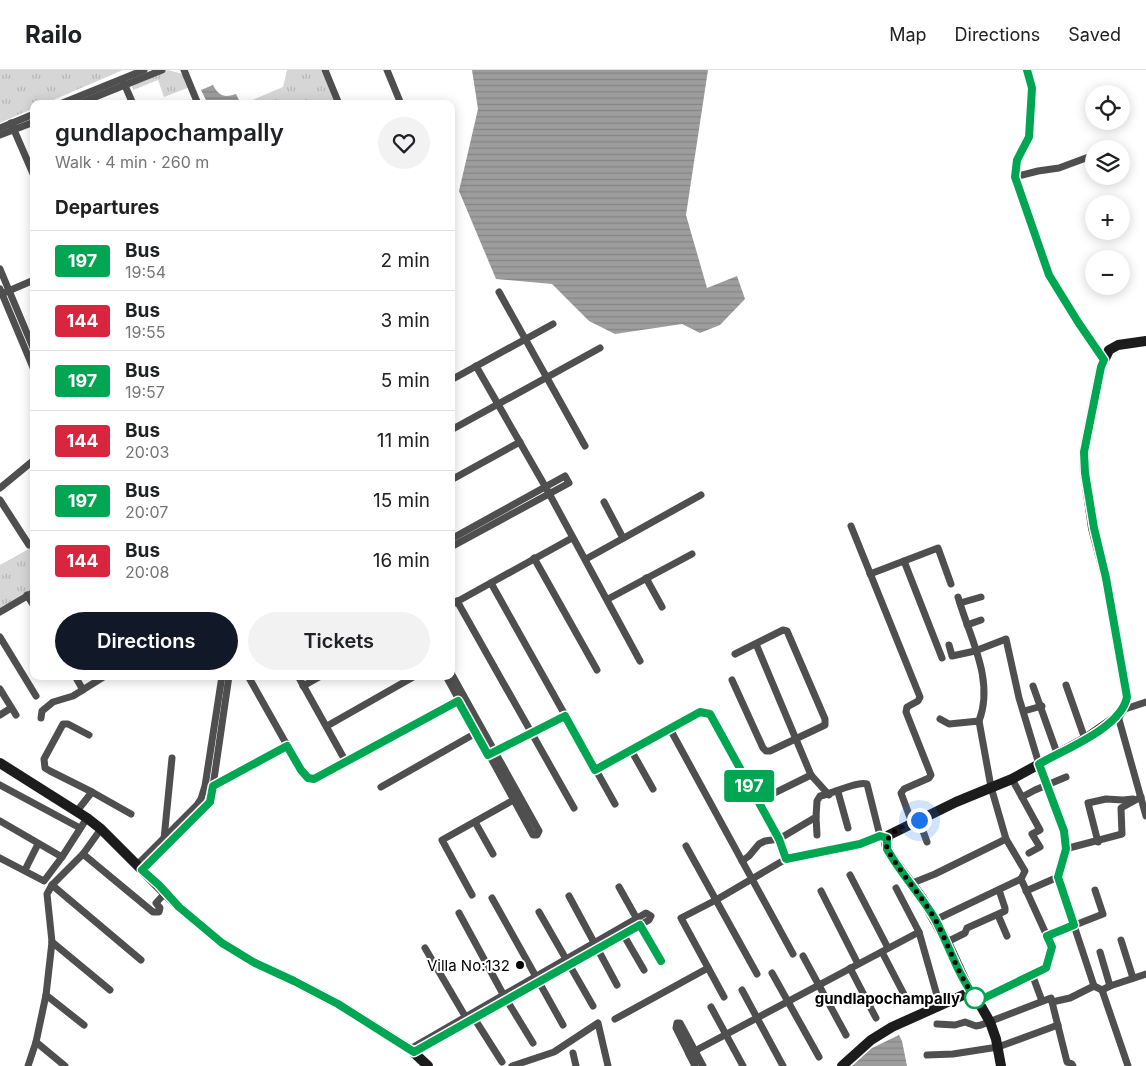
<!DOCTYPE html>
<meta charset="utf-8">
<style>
:root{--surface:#fff;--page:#f2f2f2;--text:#202124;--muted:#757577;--line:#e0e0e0;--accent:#111827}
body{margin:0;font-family:Inter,sans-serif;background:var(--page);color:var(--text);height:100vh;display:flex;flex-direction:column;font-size:19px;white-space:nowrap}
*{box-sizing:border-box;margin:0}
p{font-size:16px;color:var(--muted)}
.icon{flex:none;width:28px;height:28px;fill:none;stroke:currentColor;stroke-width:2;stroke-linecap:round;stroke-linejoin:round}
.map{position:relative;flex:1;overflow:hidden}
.details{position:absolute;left:30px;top:30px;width:425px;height:580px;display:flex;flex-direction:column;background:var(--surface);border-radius:10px;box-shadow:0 2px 12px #0003}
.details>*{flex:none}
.badge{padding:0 10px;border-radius:4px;font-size:18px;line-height:32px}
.fabs{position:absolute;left:1085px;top:15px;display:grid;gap:10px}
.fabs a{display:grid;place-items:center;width:45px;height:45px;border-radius:50%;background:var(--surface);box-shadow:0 2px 12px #0003;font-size:25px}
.you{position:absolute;width:25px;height:25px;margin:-12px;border:4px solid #fff;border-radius:50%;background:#1a73e8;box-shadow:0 0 0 8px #1a73e833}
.map>.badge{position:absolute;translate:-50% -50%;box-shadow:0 0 0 2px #fff}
h2{padding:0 25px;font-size:19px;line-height:45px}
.round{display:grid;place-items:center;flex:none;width:52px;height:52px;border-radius:26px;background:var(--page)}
.head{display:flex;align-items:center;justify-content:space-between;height:85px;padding:0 25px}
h1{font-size:24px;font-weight:600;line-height:38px}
.cta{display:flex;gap:10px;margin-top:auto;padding:10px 25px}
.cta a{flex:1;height:58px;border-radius:30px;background:var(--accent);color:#fff;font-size:20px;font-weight:600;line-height:58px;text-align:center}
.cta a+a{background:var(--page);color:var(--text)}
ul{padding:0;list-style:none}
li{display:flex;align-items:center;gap:15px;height:60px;padding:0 25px;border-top:1px solid var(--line)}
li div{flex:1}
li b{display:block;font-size:19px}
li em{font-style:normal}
li .badge{min-width:55px;font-weight:700;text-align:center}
header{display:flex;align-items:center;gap:30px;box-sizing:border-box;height:70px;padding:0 25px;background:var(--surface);border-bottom:1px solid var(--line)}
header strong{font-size:24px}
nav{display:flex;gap:28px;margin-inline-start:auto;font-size:18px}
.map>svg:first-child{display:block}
.grass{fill:url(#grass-tufts)}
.water{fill:url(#water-rules)}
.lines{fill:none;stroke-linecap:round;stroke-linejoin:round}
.minor{stroke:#4f4f4f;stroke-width:7}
.secondary{stroke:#1c1c1c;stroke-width:10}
.line-casing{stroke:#fff;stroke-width:11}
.line{stroke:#00a651;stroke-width:8}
.walk{stroke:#000;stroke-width:5;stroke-dasharray:0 9}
.poi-dot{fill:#000;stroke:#fff;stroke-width:2}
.stop-dot{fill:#fff;stroke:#00a651;stroke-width:2.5}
.labels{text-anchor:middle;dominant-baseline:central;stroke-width:4;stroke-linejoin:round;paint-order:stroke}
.poi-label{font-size:15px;fill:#000;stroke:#fff;text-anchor:end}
.stop-label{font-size:15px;font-weight:bold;fill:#000;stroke:#fff;text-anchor:end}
</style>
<header>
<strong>Railo</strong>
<nav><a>Map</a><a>Directions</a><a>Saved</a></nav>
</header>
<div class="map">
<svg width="1146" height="996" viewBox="0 0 1146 996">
<defs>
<pattern id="grass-tufts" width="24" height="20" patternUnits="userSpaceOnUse" patternTransform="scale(1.25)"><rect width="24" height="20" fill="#d6d6d6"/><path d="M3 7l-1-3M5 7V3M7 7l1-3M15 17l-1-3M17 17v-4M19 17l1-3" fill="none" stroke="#b6b6b6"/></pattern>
<pattern id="water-rules" width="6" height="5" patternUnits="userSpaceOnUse" patternTransform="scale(1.25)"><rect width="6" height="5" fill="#9d9d9d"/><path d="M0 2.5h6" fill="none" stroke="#858585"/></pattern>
</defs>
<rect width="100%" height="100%" fill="#fff"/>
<g class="grass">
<path d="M0,0h123l-79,34h-10v4l-34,15z"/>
<path d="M168,0l15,4 7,13 -26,10 -6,-17 -25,10 -1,-5z"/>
<path d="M287,0h34l13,30 -7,4h-84l40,-17z"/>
<path d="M34,476v43l-34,19v-43z"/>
</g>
<g class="water">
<path d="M472,0h236l-22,145 21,73 30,-12 8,23 -25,26 -20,8 -18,-9 -67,10 -26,-13 -37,-37 -56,-5 -37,-88 19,-82z"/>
<path d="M213,15c6,11 11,13 23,9l5,10h-33l-7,-14z"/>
<path d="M899,965l3,6 5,25h-55l20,-18z"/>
</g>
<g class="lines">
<g class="minor">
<path d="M184,0l14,34"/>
<path d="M325,0l14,34"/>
<path d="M387,0l14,34"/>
<path d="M1027,0l5,18 -3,49 -12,23 -2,17 34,98 28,47 27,38"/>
<path d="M123,11l10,23"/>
<path d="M60,34l84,-34"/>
<path d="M78,34l84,-34"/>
<path d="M11,53l23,53"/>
<path d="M0,58l34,-14"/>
<path d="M0,65l34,-13"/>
<path d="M1109,79h8"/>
<path d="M1015,107l23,-6 21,-3 35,-13"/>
<path d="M0,199l34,81"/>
<path d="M0,219l34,81"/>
<path d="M6,222l28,-12"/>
<path d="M499,222l86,154"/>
<path d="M476,296l69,120 95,175"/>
<path d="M451,310l102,-56"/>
<path d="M451,360l149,-82"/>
<path d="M451,410l69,-38"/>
<path d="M0,418l34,-28"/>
<path d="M0,430l29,45"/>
<path d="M604,432l19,36"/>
<path d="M851,456l69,171 -2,4 -11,6 -1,5 25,63 -2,3 -25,11 -3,4 11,30"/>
<path d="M451,469l114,-63 4,7 -118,64"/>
<path d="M534,488l63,112"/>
<path d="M586,489l115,-64"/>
<path d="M904,491l38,97"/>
<path d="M870,504l68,-26 13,36"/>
<path d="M646,508l16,29"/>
<path d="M491,513l124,221"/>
<path d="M27,525l7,11"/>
<path d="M958,527c11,39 37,83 21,124"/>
<path d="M608,529l84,-45"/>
<path d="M457,531l117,207"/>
<path d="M960,533l21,-6"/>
<path d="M451,535l121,-67"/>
<path d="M0,542l34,-20"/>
<path d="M967,555l14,-5"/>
<path d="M0,567l36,59"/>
<path d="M756,574l55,131 -53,26"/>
<path d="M949,575l3,11 23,-5 31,-12 13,59 20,66 25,67 1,18 -7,28 36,109"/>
<path d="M75,606l8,14"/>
<path d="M248,606l53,94 7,8 6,1 144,-78"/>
<path d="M298,606l48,86"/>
<path d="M446,606l87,159h4l2,-4 -88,-158"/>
<path d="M732,610l31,68 3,3h4l55,-26v-6l-38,-88 -4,-1 -48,24"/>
<path d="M1066,615l19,54"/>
<path d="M303,616l18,-10"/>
<path d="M1033,616l24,67"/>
<path d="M0,619l16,26"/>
<path d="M1122,640l24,-8"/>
<path d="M1024,641l18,-5"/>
<path d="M0,645l11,-7"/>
<path d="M1118,646l28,100"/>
<path d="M41,648l1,-7 11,-9 20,-6 32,-20"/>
<path d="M940,649l9,5 30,-3 12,66 15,52 19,32 -4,8 31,68 -6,21 -68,33"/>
<path d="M327,656l88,-50"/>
<path d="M670,659l123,225"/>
<path d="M631,680l22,39"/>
<path d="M492,683l73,-37"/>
<path d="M595,699l105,-57 10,2 69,125 7,20 73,-15 21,-8"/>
<path d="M811,705l18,20"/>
<path d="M1012,709l28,51 -8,4 8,13 -11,6"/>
<path d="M0,715l80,43"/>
<path d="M213,716l74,-40"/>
<path d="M381,717l95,-54"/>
<path d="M92,722l39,22"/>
<path d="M838,722l10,36"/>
<path d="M1022,727l13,-7 31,-13"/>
<path d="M77,741l15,-19 -42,-21 -5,-3 -1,-9 19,-35h5l21,11"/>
<path d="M816,747l1,18"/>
<path d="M919,750l8,22"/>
<path d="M0,751l62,36"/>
<path d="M475,752l18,32"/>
<path d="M164,769l8,-81"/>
<path d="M1098,772l-10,-39 18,-4 17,1 10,-1"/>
<path d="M686,776l71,128"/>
<path d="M1065,779l57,-15 -1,-26 20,-11"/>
<path d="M83,784l70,58h6l1,-4 -4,-5 10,-11"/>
<path d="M0,788l44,23 18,-24 25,-39"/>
<path d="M742,791l7,-5 10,-12 6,-3 14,-2 37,-22 1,-16 3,-5c12,-2 36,-15 47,-12l13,52 5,1"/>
<path d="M137,795l60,-60 4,-6 4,-13 17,-110"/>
<path d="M25,800l13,-26"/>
<path d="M142,800l68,-68 3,-16 16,-110"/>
<path d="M850,805l38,73"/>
<path d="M910,814l25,-10 71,-35"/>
<path d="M52,815l89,75"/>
<path d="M619,817l18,32"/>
<path d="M821,821l37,73"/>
<path d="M1026,821l32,-14"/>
<path d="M472,825l-30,-55 75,-42"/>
<path d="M569,826l48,89"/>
<path d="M492,828l71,127"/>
<path d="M539,842l54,94"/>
<path d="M459,843l44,81 30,49"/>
<path d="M998,845l9,21"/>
<path d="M935,850l86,-41"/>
<path d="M641,855l20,36"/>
<path d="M919,862l21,74"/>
<path d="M623,864l21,36"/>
<path d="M1047,866l56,-22 -8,-24"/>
<path d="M1121,870l12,38"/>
<path d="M52,872l58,48"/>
<path d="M947,872l18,-9 2,-5 38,-17v-3l-6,-18"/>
<path d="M425,878l40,68"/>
<path d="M882,882l26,50"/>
<path d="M1100,882l10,34"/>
<path d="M803,886l43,79"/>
<path d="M850,898l26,50"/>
<path d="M772,903l47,84"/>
<path d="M1032,904l10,27"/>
<path d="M742,920l41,76"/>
<path d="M1102,920l26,76"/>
<path d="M46,925l38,30"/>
<path d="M724,927l-43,-79 35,-18 70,-41"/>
<path d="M1052,932l18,-4 24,-12 8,4 8,-4 36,-12"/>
<path d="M711,937l32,59"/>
<path d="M474,948l28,44"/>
<path d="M615,949l93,-51"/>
<path d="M937,954l18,1 10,-3 11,4 5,-1 70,-27 16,64 5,2 1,2"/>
<path d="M36,972l29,24"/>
<path d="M410,979l236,-136 5,3 -2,4 -235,132"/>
<path d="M573,983l3,13"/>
<path d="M689,984l230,-122 -23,-44"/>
<path d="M927,985l26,-1 45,-7 60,-22"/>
<path d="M28,996l8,-24 10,-47 6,-53 -5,-48 5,-9 31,-31 18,-25"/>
<path d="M512,996l42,-14 44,-29 10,43"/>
<path d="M695,996l-19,-38 1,-5h3l23,43"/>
</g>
<g class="secondary">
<path d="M0,693l87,55 14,11 78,78 43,36 33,20 39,18 44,23 72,45 18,17"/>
<path d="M842,996l29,-26 21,-13 78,-35"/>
<path d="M1001,996l-5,-27 -6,-17 -12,-21 -8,-9 -23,-50 -25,-44 -32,-43 -4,-11 3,-9 67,-33 56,-23 73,-40 33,-23 7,-11 2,-8 -21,-119 -13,-50 -8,-55 -1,-21 17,-85 8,-17 9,-5 28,-4"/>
</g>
</g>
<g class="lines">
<g class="line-casing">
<path id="line" d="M661,891l-21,-36 -226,127 -76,-48 -44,-23 -39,-18 -33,-20 -43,-36 -20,-22 -17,-15 68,-68 3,-16 74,-40 14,24 7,8 6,1 144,-78 30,54 77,-39 30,54 105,-58 10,2 69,125 7,20 74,-15 20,-8 7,2v11c14,25 34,46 48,70 14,26 24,60 43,82l68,-33 6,-21 -5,-11 27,-11 -16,-48 8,-28 -2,-18 -25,-67c26,-15 82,-36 88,-67l-21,-119 -12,-50 -9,-55 -1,-21 17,-85 3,-7 -26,-38 -29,-47 -34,-98 2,-17 12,-23 3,-49 -5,-18"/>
</g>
<use href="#line" class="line"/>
<path class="walk" d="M919,750c-14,6 -35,11 -32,29 14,25 34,46 48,70 14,26 24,60 43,82l-3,-3"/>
</g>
<circle class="poi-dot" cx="520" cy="895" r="5"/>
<circle class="stop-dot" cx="975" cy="928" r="10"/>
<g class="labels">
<g class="poi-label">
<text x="510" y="895">Villa No:132</text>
</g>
<g class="stop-label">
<text x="960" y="928">gundlapochampally</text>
</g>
</g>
</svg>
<div class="fabs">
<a><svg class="icon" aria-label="locate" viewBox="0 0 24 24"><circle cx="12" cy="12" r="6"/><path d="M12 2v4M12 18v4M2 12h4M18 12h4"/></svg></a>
<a><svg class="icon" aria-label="layers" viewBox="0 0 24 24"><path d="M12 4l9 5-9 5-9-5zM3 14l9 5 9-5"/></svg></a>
<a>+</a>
<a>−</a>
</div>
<div class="you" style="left:919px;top:750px"></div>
<b class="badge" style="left:749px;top:716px;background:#00a651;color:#fff">197</b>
<section class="details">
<div class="head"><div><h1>gundlapochampally</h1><p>Walk · 4 min · 260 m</p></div><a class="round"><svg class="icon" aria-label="heart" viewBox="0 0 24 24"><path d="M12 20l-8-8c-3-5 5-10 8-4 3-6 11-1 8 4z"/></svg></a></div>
<h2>Departures</h2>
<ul>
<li><span class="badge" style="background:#00a651;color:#fff">197</span><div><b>Bus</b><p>19:54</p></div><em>2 min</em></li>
<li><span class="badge" style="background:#d7263d;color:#fff">144</span><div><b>Bus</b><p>19:55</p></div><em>3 min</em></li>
<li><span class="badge" style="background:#00a651;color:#fff">197</span><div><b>Bus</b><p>19:57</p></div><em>5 min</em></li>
<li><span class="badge" style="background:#d7263d;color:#fff">144</span><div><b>Bus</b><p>20:03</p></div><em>11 min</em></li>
<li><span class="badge" style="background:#00a651;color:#fff">197</span><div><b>Bus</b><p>20:07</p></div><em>15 min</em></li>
<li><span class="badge" style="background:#d7263d;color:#fff">144</span><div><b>Bus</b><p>20:08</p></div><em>16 min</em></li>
</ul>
<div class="cta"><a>Directions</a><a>Tickets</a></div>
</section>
</div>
